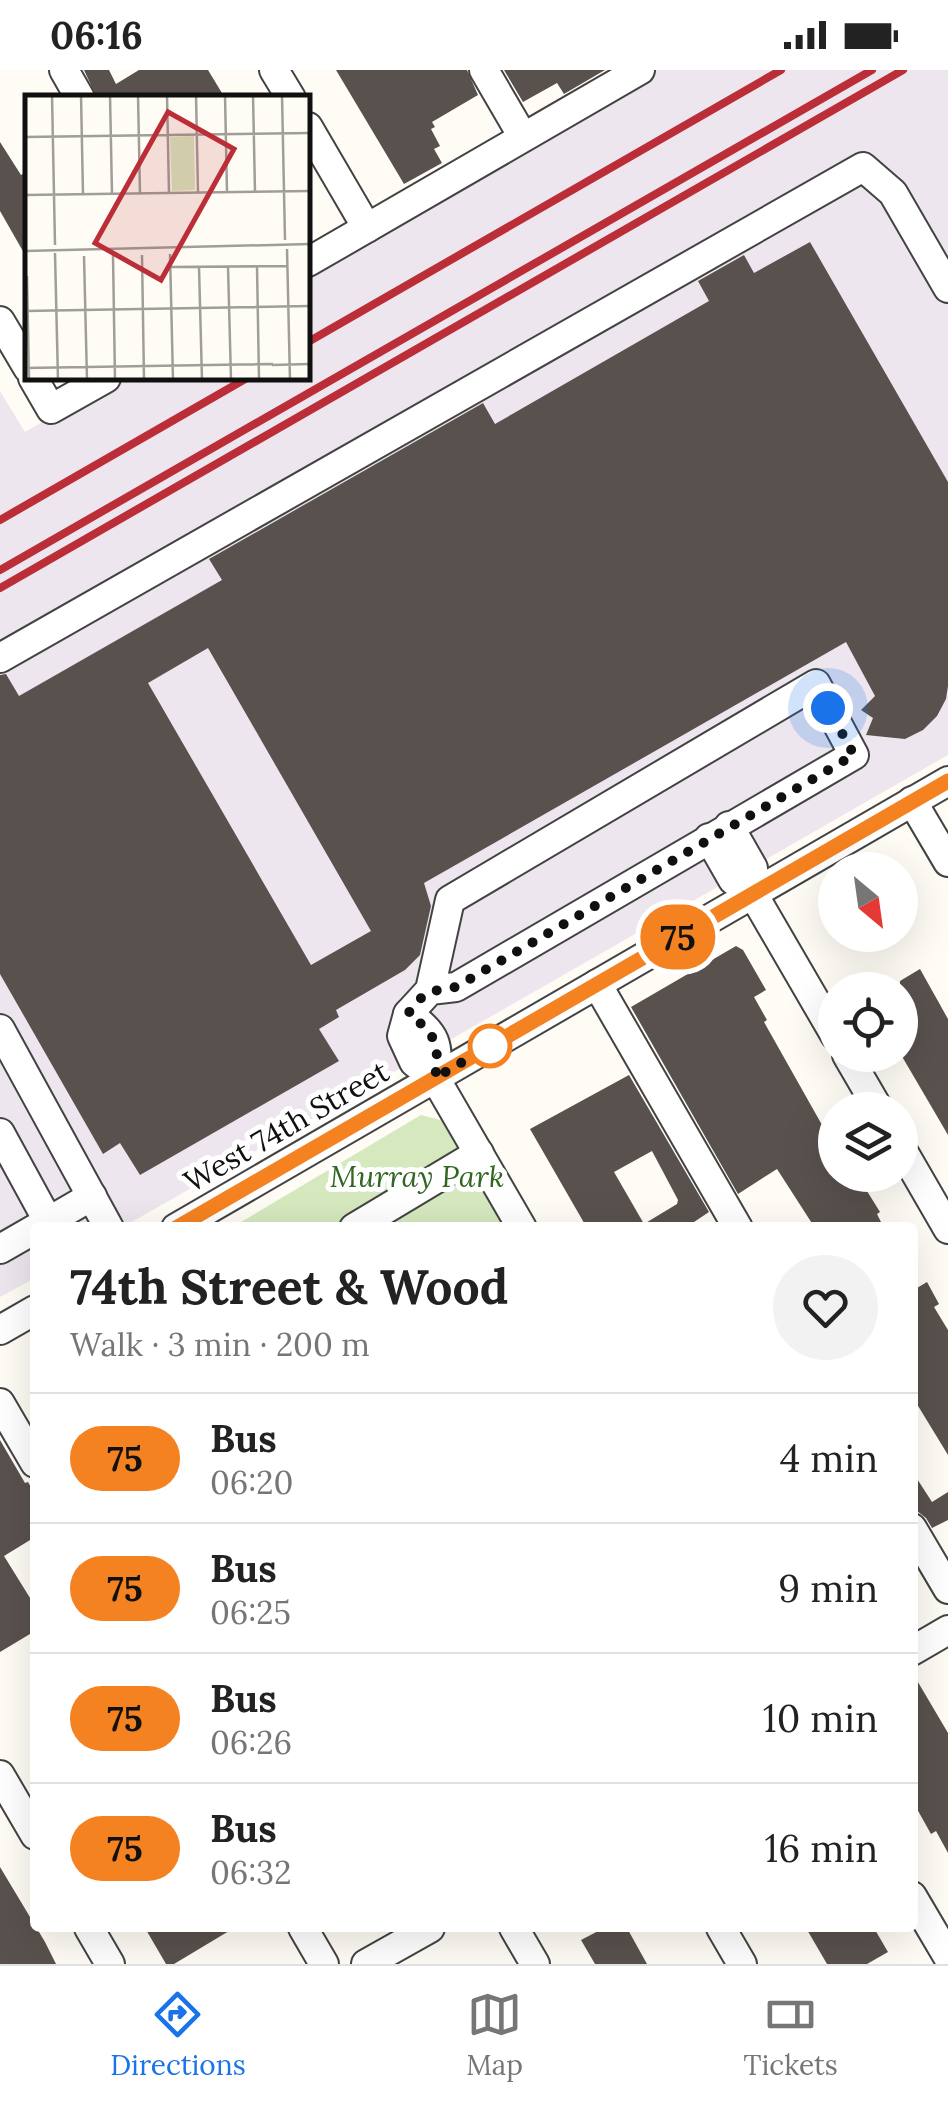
<!DOCTYPE html>
<meta charset="utf-8">
<style>
:root{--surface:#fff;--page:#f2f2f2;--text:#222;--muted:#767676;--line:#e0e0e0;--accent:#1a73e8}
body{margin:0;font-family:Lora,serif;background:var(--page);color:var(--text);height:100vh;display:flex;flex-direction:column;font-size:38px;white-space:nowrap}
*{box-sizing:border-box;margin:0}
p{font-size:32px;color:var(--muted)}
.icon{flex:none;width:55px;height:55px;fill:none;stroke:currentColor;stroke-width:2;stroke-linecap:round;stroke-linejoin:round}
.map{position:relative;flex:1;overflow:hidden}
.panel{position:absolute;left:30px;top:1152px;width:888px;height:710px;display:flex;flex-direction:column;background:var(--surface);border-radius:10px;box-shadow:0 10px 40px #0002}
.panel>*{flex:none}
.badge{padding:0 20px;border-radius:32px;font-size:35px;line-height:65px}
.needle{width:65px;rotate:151deg}
.buttons{position:absolute;left:818px;top:782px;display:grid;gap:20px}
.buttons a{display:grid;place-items:center;width:100px;height:100px;border-radius:50%;background:var(--surface);box-shadow:0 10px 40px #0002;font-size:50px}
.you{position:absolute;width:50px;height:50px;margin:-25px;border:8px solid #fff;border-radius:50%;background:#1a73e8;box-shadow:0 0 0 15px #1a73e833}
.map>.badge{position:absolute;translate:-50% -50%;box-shadow:0 0 0 5px #fff}
.round{display:grid;place-items:center;flex:none;width:105px;height:105px;border-radius:52px;background:var(--page)}
.head{display:flex;align-items:center;justify-content:space-between;height:170px;padding:0 40px}
h1{font-size:48px;font-weight:700;line-height:75px}
ul{padding:0;list-style:none}
li{display:flex;align-items:center;gap:30px;height:130px;padding:0 40px;border-top:2px solid var(--line)}
li div{flex:1}
li b{display:block;font-size:38px}
li em{font-style:normal}
li .badge{min-width:110px;font-weight:700;text-align:center}
.status{display:flex;justify-content:space-between;align-items:center;height:70px;padding:0 50px;background:var(--surface);direction:ltr}
.status svg{height:28px;fill:currentColor}
.tabs{display:flex;justify-content:space-around;align-items:center;height:140px;border-top:2px solid var(--line);background:var(--surface);font-size:28px;color:var(--muted)}
.tabs a{display:grid;justify-items:center;gap:5px}
.tabs .on{color:var(--accent)}
.map>svg:first-child{display:block}
.industrial{fill:#ede6ee}
.green{fill:#d5e8be}
.building{fill:#59514d;fill-rule:evenodd}
.lines{fill:none;stroke-linecap:round;stroke-linejoin:round}
.minor-casing{stroke:#434343;stroke-width:32}
.minor{stroke:#fff;stroke-width:28}
.rail{stroke:#bb2e38;stroke-width:8}
.line-casing{stroke:#fff;stroke-width:22}
.line{stroke:#f58220;stroke-width:15}
.walk{stroke:#101010;stroke-width:10;stroke-dasharray:0 18}
.stop-dot{fill:#fff;stroke:#f58220;stroke-width:5}
.labels{text-anchor:middle;dominant-baseline:central;stroke-width:10;stroke-linejoin:round;paint-order:stroke}
.street-label{font-size:30px;fill:#101010;stroke:#fff}
.park-label{font-size:30px;font-style:italic;fill:#326623;stroke:#fff}
.inset-road{fill:none;stroke:#9f9e99;stroke-width:2.5}
.view{fill:#bb2e38;fill-opacity:0.15;stroke:#bb2e38;stroke-width:5}
.inset-edge{fill:none;stroke:#101010;stroke-width:5}
</style>
<div class="status"><b>06:16</b><svg viewBox="0 0 49 12"><path d="M0 12V9h3v3zM5 12V6h3v6zM10 12V3h3v9zM15 12V0h3v12zM26 1h20v11H26zM47 4h2v5h-2z"/></svg></div>
<div class="map">
<svg width="948" height="1894" viewBox="0 0 948 1894">
<rect width="100%" height="100%" fill="#fefcf4"/>
<path class="industrial" d="M650,0h298v685l-825,472 -88,1v50l-35,19v-906l25,41 94,-54h189v-110z"/>
<path class="green" d="M421,1045l23,6 62,107h-275z"/>
<g class="building">
<path d="M84,0h25l7,14 23,-14h69l17,28h-128z"/>
<path d="M336,0h131l11,25 -46,27 3,5 -4,2 9,17 -6,3 8,14 -38,21z"/>
<path d="M504,0h101l-41,24 -7,-11 -34,19z"/>
<path d="M0,72l21,33 7,-4v89l-28,-49z"/>
<path d="M810,172l138,240v204l-2,13 -9,17 -14,14 -18,9 -39,-4 7,-17 -12,-8 14,-14 -29,-54 -422,241 7,23 -11,49 -15,15 -69,40 3,7 -20,12 20,32 -199,114 -20,-32 -17,11 -103,-180v-299l6,-1 13,22 203,-116 -13,-21 274,-156 12,21 214,-123 -11,-20 46,-26 10,18zM208,578l163,283 -60,34 -163,-282z"/>
<path d="M736,876l7,4 23,40 -12,7 13,23 -3,2 71,126v27h22l23,37 -3,2 7,14h-69l-38,-59 -39,25 -107,-187z"/>
<path d="M920,899l28,50v116l-48,-82v-72z"/>
<path d="M629,1005l80,137 -24,16h-98l-57,-99zM652,1081l26,49 -1,4 -33,20 -30,-52z"/>
<path d="M927,1212l12,22 -5,3 14,23v125l-36,-59v-105z"/>
<path d="M0,1370l25,43 3,-1 7,12v43l-31,19 31,50v25l-35,21z"/>
<path d="M912,1401l20,31 16,-10v28l-16,8 -6,-10 -14,-11z"/>
<path d="M912,1602l36,61v120l-12,-22 -5,3 -19,-34z"/>
<path d="M0,1797l45,75 11,22h-56z"/>
<path d="M145,1858h89l-60,36h-8z"/>
<path d="M604,1858h23l20,36h-52l-14,-24z"/>
<path d="M806,1858h68l14,24 -21,12h-40z"/>
</g>
<g class="lines">
<g class="minor-casing">
<g id="minor">
<path d="M64,0l16,28"/>
<path d="M274,0l17,28"/>
<path d="M484,0l39,67"/>
<path d="M308,57l59,101"/>
<path d="M308,192l332,-192"/>
<path d="M0,251l28,47"/>
<path d="M33,308l18,31 55,-31"/>
<path d="M0,588l863,-491 30,26 55,95"/>
<path d="M912,731l36,61"/>
<path d="M729,756l24,42v26"/>
<path d="M709,768l24,42 20,14 82,141"/>
<path d="M597,914l141,244"/>
<path d="M430,920l26,-3 398,-232 -38,-71 -366,216 -20,90 -22,24 -6,22 12,26 21,16 87,150"/>
<path d="M408,944c28,19 32,31 27,64"/>
<path d="M0,959l109,199"/>
<path d="M847,985l32,55"/>
<path d="M0,1063l48,88"/>
<path d="M900,1076l48,83"/>
<path d="M37,1158l55,-32"/>
<path d="M176,1158l772,-447"/>
<path d="M354,1158l125,-75"/>
<path d="M0,1179l35,-20"/>
<path d="M0,1260l35,-20"/>
<path d="M0,1333l35,60"/>
<path d="M912,1458l36,61"/>
<path d="M912,1581l36,-21"/>
<path d="M0,1705l35,60"/>
<path d="M912,1826l36,61"/>
<path d="M89,1858l21,36"/>
<path d="M303,1858l21,36"/>
<path d="M514,1858l21,36"/>
<path d="M721,1858l21,36"/>
<path d="M366,1894l64,-36"/>
</g>
</g>
<use href="#minor" class="minor"/>
<g class="rail">
<path d="M308,272l473,-272"/>
<path d="M0,450l247,-142"/>
<path d="M0,500l872,-500"/>
<path d="M0,518l903,-518"/>
</g>
</g>
<g class="lines">
<g class="line-casing">
<path id="line" d="M176,1158l772,-447"/>
</g>
<use href="#line" class="line"/>
<path class="walk" d="M490,976l9,-5 -64,37c5,-33 1,-45 -27,-64 13,-21 24,-24 48,-27l398,-232 -26,-47"/>
</g>
<circle class="stop-dot" cx="490" cy="976" r="20"/>
<g class="labels">
<g class="street-label">
<text transform="translate(286 1056) rotate(-30)">West 74th Street</text>
</g>
<g class="park-label">
<text x="417" y="1106">Murray Park</text>
</g>
</g>
<g transform="translate(25 25)">
<rect width="285" height="285" fill="#fefcf4"/>
<path d="M169,41l1,54 -23,1 -2,-54z" fill="#d5e8be"/>
<path class="inset-road" d="M27,0l3,150M56,0l2,100M85,0l2,99M113,0l2,99M142,0l2,98M171,0l2,98M200,0l2,97M228,0l2,97M257,0l3,145M0,42l285,-4M0,100l285,-4M262,154l3,131M0,156l285,-7M30,158l3,127M145,159l3,126M88,160l2,125M117,160l2,125M59,161l3,124M203,171l3,114M232,171l2,114M146,172l117,-1M174,172l3,113M2,181l2,104M0,216l285,-5M247,270l38,-1M0,273l248,-4"/>
<path class="view" d="M143,17l66,37 -73,131 -66,-37z"/>
<rect width="285" height="285" class="inset-edge"/>
</g>
</svg>
<div class="buttons">
<a><svg class="needle" viewBox="-14 -14 28 28"><path d="M0-13l5 13h-10z" fill="#e53935"/><path d="M0 13l5-13h-10z" fill="#767676"/></svg></a>
<a><svg class="icon" aria-label="locate" viewBox="0 0 24 24"><circle cx="12" cy="12" r="6"/><path d="M12 2v4M12 18v4M2 12h4M18 12h4"/></svg></a>
<a><svg class="icon" aria-label="layers" viewBox="0 0 24 24"><path d="M12 4l9 5-9 5-9-5zM3 14l9 5 9-5"/></svg></a>
</div>
<div class="you" style="left:828px;top:638px"></div>
<b class="badge" style="left:678px;top:867px;background:#f58220;color:#111">75</b>
<section class="panel">
<div class="head"><div><h1>74th Street &amp; Wood</h1><p>Walk · 3 min · 200 m</p></div><a class="round"><svg class="icon" aria-label="heart" viewBox="0 0 24 24"><path d="M12 20l-8-8c-3-5 5-10 8-4 3-6 11-1 8 4z"/></svg></a></div>
<ul>
<li><span class="badge" style="background:#f58220;color:#111">75</span><div><b>Bus</b><p>06:20</p></div><em>4 min</em></li>
<li><span class="badge" style="background:#f58220;color:#111">75</span><div><b>Bus</b><p>06:25</p></div><em>9 min</em></li>
<li><span class="badge" style="background:#f58220;color:#111">75</span><div><b>Bus</b><p>06:26</p></div><em>10 min</em></li>
<li><span class="badge" style="background:#f58220;color:#111">75</span><div><b>Bus</b><p>06:32</p></div><em>16 min</em></li>
</ul>
</section>
</div>
<nav class="tabs">
<a class="on"><svg class="icon" aria-label="directions" viewBox="0 0 24 24"><path d="M12 3l9 9-9 9-9-9zM9 14v-3h6M13 9l2 2-2 2"/></svg>Directions</a>
<a><svg class="icon" aria-label="map" viewBox="0 0 24 24"><path d="M3 6l6-2 6 2 6-2v14l-6 2-6-2-6 2zM9 4v14M15 6v14"/></svg>Map</a>
<a><svg class="icon" aria-label="tickets" viewBox="0 0 24 24"><path d="M3 7h18v10H3zM15 7v10"/></svg>Tickets</a>
</nav>
